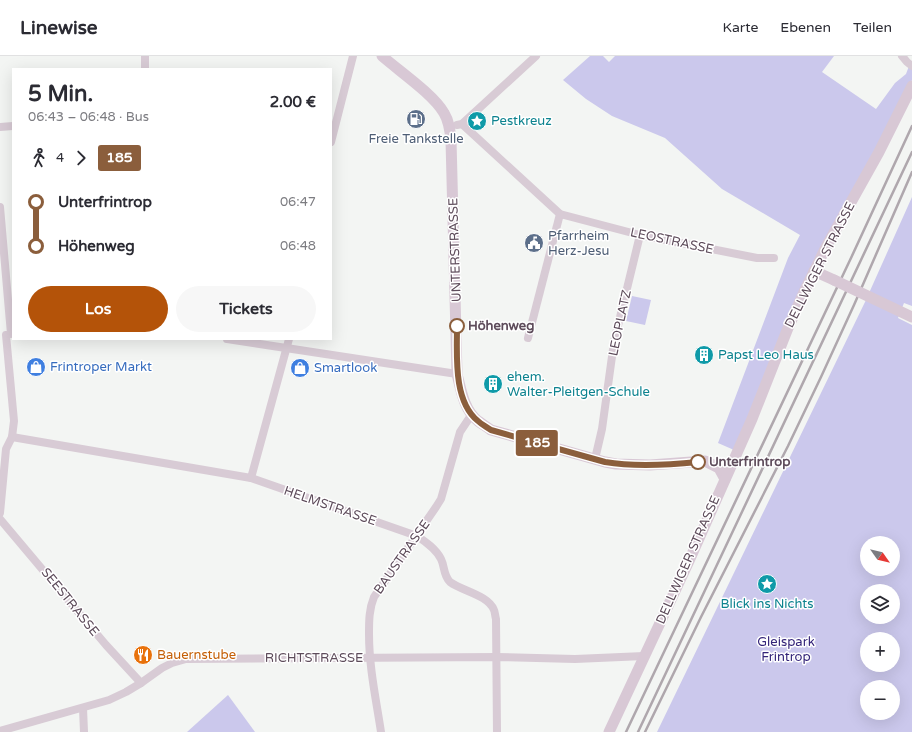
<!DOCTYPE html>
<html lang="de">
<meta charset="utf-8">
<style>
:root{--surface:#fff;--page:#f7f7f7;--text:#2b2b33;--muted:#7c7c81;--line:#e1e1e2;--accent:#b45309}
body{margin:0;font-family:"Varela Round",sans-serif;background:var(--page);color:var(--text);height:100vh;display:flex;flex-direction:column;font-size:15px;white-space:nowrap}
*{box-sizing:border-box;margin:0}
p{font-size:13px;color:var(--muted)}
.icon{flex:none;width:22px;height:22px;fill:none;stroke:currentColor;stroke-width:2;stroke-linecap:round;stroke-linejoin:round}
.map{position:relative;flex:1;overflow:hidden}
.panel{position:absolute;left:12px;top:12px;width:320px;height:272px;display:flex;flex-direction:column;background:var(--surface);border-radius:0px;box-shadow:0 4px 16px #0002}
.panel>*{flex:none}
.badge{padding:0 8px;border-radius:3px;font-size:14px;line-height:26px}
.needle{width:26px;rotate:124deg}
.fabs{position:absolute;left:860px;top:480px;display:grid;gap:8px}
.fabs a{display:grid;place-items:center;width:40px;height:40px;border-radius:50%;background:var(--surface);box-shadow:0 4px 16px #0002;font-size:20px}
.map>.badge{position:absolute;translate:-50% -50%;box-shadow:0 0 0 2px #fff}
.legs{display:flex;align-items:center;gap:6px;height:44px;padding:0 16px;font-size:13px}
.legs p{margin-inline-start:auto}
.overview{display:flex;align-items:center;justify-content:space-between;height:68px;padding:0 16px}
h1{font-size:22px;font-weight:700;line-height:30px}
.action{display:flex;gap:8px;margin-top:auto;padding:8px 16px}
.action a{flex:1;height:46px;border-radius:24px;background:var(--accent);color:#fff;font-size:16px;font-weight:700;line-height:46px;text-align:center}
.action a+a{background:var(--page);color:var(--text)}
ul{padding:0 16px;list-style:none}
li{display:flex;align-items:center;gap:14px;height:44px;font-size:15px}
li i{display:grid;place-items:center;width:6px;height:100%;margin:0 5px;background:currentColor}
li i::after{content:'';width:10px;height:10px;margin:-5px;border:3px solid;border-radius:50%;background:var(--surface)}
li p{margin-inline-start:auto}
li:first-child i{background:linear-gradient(#0000 50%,currentColor 0)}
li:last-child i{background:linear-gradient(currentColor 50%,#0000 0)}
header{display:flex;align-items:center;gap:24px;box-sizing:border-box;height:56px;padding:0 20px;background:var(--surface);border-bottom:1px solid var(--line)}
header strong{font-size:19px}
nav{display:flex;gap:22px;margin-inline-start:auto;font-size:14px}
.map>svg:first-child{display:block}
.green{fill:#cbc8ec;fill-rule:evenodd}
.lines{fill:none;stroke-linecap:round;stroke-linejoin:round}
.street{stroke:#d8cbd5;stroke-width:8}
.secondary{stroke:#d8c8d5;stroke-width:11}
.rail{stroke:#afa7ad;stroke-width:2.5}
.secondary-bridge{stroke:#d8c8d5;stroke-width:11}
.line-1-casing{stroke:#fff;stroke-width:9}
.line-1{stroke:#8b5e3c;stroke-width:6}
.stop-1-dot{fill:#fff;stroke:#8b5e3c;stroke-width:2}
.labels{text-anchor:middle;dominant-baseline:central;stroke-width:3;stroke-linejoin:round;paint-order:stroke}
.culture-label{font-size:13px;fill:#0d838f;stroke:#fff;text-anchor:start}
.service-label{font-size:13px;fill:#4e5e75;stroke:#fff}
.street-label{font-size:13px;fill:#5e4c5b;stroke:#fff}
.stop-label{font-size:13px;font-weight:bold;fill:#5e4c5b;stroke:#fff;text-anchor:start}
.shop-label{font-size:13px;fill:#366cbe;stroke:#fff;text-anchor:start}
.park-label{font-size:13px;fill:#342479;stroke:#fff}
.food-label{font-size:13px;fill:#c56008;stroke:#fff;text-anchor:start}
</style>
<header>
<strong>Linewise</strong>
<nav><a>Karte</a><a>Ebenen</a><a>Teilen</a></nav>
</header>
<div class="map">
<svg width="912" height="676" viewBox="0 0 912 676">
<rect width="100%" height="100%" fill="#f3f5f3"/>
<g class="green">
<path d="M590,0h13l6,6 6,-6h219l-12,16 54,37 19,-26 11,-9 3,-8 3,3v11l-35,70 -143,300 -16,-7 70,-185 12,-23 -78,-46 -57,-51 -53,-22 -26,-17 -23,-19z"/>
<path d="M912,141v109l-8,-3 -6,15 14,7v407h-255l208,-430zM867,487h26v26h-26zM867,535h26v26h-26zM867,583h26v26h-26zM867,631h26v26h-26z"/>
<path d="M632,240l19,4 -6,25 -19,-4z"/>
<path d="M228,639l27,37h-68z"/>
</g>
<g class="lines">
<g class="street">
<path d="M902,0l5,6 5,4"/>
<path d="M145,13v-13"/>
<path d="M462,68l98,90 80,21 117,23h17"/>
<path d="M457,69l5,-1 74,-68"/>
<path d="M0,71l13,-1"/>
<path d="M331,86l22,-86"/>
<path d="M0,151l11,127"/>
<path d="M528,282l32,-124"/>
<path d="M227,283l230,35"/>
<path d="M12,381l239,41 166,58c9,6 19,13 24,23 4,8 2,16 9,23 12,9 38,13 44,28 1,2 1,6 2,9l1,113"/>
<path d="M595,403l7,-30 12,-87 26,-107"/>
<path d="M251,422l38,-139"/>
<path d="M0,457l6,-64 6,-12 2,-16 -8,-86"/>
<path d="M0,463l106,126 35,38"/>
<path d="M83,652l1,24"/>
<path d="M0,675l109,-31 17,-8 15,-9 21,-15 10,-5 14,-4 311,-2 78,2 69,-3"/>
<path d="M381,676c-5,-33 -12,-65 -12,-98 0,-13 0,-25 5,-37l62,-90 5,-8 19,-67 12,-18"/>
</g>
<g class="secondary">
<path d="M382,0c17,15 51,38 62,57 5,8 6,17 7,27l6,234c4,16 7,36 21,47 4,3 9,6 13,9l114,32 11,2 34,1 55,-4 14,7 6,11"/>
<path d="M814,215l20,9"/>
<path d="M609,676l80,-171 63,-142 36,-91 16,-36 22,-45 53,-95 33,-66"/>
</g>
<g class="rail">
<path d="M626,676l225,-474 61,-132"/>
<path d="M638,676l274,-580"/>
<path d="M645,676l56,-115 87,-171 33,-69 33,-72 58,-133"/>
</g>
<path class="secondary-bridge" d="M834,224l78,37"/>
</g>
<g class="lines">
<g class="line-1-casing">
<path id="line-1" d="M457,270c0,29 -4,75 21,95 4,4 9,6 13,9l114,32c30,5 63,3 93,0"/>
</g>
<use href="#line-1" class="line-1"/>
</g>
<defs>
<g id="fuel-disc" transform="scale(1)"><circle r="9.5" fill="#5c6f8a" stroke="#fff"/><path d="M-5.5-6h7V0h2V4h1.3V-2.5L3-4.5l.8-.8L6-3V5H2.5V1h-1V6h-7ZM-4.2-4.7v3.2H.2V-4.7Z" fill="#fff"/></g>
<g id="sight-disc" transform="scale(1)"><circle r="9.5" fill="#0f9aa8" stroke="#fff"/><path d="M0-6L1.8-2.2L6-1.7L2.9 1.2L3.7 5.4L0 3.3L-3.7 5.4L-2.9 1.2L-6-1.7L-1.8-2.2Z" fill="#fff"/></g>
<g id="civic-disc" transform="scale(1)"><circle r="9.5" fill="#5c6f8a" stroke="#fff"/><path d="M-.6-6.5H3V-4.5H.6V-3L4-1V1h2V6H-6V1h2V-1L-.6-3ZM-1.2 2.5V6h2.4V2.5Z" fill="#fff"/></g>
<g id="building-disc" transform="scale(1)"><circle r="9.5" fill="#0f9aa8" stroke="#fff"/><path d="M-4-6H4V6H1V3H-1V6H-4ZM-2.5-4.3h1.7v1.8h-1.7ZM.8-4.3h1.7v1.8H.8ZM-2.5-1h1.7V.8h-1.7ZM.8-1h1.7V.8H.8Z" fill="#fff"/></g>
<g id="shop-disc" transform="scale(1)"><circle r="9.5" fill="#3f7fe0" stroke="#fff"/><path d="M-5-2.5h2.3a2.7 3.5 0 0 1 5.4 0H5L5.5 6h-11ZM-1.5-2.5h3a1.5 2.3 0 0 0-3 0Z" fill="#fff"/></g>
<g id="restaurant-disc" transform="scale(1)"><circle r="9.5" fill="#e8710a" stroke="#fff"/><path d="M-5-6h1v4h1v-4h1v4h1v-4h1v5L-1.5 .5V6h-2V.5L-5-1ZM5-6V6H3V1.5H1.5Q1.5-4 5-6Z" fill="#fff"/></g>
</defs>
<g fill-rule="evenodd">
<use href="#fuel-disc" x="416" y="63"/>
<use href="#sight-disc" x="477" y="65"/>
<use href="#civic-disc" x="534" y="187"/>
<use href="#building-disc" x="704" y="299"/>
<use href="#shop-disc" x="36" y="311"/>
<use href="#shop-disc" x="300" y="312"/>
<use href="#building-disc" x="493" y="328"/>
<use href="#sight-disc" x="767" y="528"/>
<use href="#restaurant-disc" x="143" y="599"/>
</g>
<g class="stop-1-dot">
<circle cx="457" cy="270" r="7"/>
<circle cx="698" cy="406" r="7"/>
</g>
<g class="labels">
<g class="culture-label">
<text x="491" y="65">Pestkreuz</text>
<text x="718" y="299">Papst Leo Haus</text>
<text x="507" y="321">ehem.<tspan x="507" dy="15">Walter-Pleitgen-Schule</tspan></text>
<text x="767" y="548" text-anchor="middle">Blick ins Nichts</text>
</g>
<g class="service-label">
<text x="416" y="83">Freie Tankstelle</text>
<text x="548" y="180" text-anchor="start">Pfarrheim<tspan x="548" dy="15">Herz-Jesu</tspan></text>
</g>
<g class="street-label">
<text transform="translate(672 185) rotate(12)">LEOSTRASSE</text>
<text transform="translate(455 194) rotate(-92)">UNTERSTRASSE</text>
<text transform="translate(820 209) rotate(-63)">DELLWIGER STRASSE</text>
<text transform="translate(620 267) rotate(-78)">LEOPLATZ</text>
<text transform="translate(330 450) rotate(19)">HELMSTRASSE</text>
<text transform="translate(402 501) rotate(-55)">BAUSTRASSE</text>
<text transform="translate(688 504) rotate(-66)">DELLWIGER STRASSE</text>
<text transform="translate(70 546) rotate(51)">SEESTRASSE</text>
<text x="314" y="602">RICHTSTRASSE</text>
</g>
<g class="stop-label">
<text x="468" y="270">Höhenweg</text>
<text x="709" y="406">Unterfrintrop</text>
</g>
<g class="shop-label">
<text x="50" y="311">Frintroper Markt</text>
<text x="314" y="312">Smartlook</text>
</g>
<g class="park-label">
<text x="786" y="586">Gleispark<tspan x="786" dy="15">Frintrop</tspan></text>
</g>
<g class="food-label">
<text x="157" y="599">Bauernstube</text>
</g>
</g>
</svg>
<div class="fabs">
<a><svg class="needle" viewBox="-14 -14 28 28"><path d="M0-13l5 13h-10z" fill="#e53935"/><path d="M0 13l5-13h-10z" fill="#7c7c81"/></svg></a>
<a><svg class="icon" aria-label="layers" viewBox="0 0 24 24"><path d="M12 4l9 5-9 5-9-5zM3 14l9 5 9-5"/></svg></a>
<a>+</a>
<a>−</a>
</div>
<b class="badge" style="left:537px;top:387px;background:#8b5e3c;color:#fff">185</b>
<section class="panel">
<div class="overview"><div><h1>5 Min.</h1><p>06:43 – 06:48 · Bus</p></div><b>2.00 €</b></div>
<div class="legs"><svg class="icon" aria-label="walk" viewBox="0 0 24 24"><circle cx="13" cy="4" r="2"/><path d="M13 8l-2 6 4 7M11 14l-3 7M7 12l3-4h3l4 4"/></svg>4<svg class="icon" aria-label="forward" viewBox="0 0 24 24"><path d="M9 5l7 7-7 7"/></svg><b class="badge" style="background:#8b5e3c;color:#fff">185</b></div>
<ul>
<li><i style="color:#8b5e3c"></i><b>Unterfrintrop</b><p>06:47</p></li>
<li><i style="color:#8b5e3c"></i><b>Höhenweg</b><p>06:48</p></li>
</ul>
<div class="action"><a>Los</a><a>Tickets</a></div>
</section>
</div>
